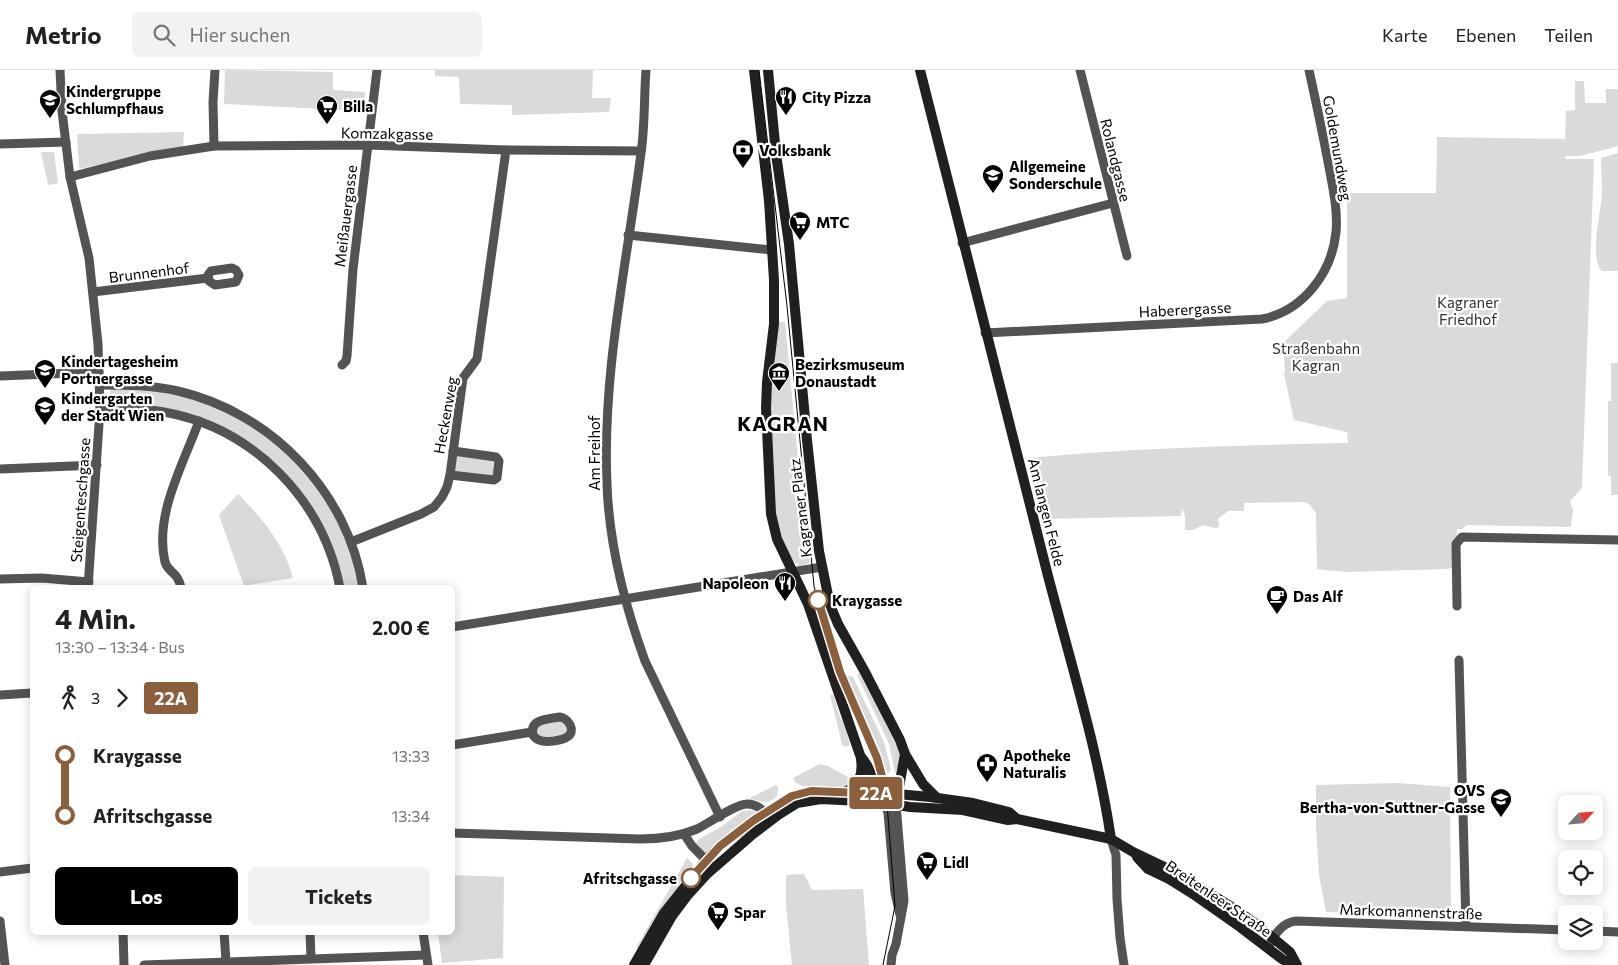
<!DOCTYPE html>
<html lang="de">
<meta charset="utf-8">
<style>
:root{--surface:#fff;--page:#f2f2f2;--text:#222;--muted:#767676;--line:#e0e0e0;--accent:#000}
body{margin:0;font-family:Commissioner,sans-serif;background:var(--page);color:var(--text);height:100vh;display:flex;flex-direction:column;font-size:19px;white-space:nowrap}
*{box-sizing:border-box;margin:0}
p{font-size:16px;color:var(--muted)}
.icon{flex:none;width:28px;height:28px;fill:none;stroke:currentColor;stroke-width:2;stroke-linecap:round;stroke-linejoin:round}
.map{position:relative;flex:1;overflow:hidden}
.panel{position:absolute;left:30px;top:515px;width:425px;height:350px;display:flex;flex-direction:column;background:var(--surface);border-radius:8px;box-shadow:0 2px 12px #0003}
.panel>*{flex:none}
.badge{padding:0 10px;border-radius:4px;font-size:18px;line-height:32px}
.needle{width:32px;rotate:64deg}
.tools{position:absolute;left:1558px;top:725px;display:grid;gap:10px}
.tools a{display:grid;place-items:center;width:45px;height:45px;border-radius:8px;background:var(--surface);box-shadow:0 2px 12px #0003;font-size:25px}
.map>.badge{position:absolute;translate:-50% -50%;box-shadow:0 0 0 2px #fff}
.legs{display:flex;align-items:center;gap:8px;height:55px;padding:0 25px;font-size:16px}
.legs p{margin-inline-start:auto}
.overview{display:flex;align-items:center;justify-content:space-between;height:85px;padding:0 25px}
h1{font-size:28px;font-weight:700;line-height:38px}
.primary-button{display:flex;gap:10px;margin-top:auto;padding:10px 25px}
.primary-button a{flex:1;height:58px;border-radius:8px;background:var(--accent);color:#fff;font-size:20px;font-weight:700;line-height:58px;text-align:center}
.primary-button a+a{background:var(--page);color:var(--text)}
ul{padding:0 25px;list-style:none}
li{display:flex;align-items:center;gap:18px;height:60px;font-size:19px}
li i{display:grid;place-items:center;width:8px;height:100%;margin:0 6px;background:currentColor}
li i::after{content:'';width:12px;height:12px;margin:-6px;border:4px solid;border-radius:50%;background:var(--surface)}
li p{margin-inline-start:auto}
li:first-child i{background:linear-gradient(#0000 50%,currentColor 0)}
li:last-child i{background:linear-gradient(currentColor 50%,#0000 0)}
header{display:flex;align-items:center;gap:30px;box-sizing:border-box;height:70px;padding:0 25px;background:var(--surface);border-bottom:1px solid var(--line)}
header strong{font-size:24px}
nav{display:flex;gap:28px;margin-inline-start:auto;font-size:18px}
.search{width:350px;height:45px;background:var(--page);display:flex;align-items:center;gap:12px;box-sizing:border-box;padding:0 18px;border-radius:8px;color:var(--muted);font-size:19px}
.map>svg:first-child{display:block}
.green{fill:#dadada}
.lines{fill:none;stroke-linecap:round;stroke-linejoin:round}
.street{stroke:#535353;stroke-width:9}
.secondary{stroke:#202020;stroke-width:10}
.tram{stroke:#000;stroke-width:1}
.line-1-casing{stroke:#fff;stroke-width:11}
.line-1{stroke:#8b5e3c;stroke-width:8}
.stop-1-dot{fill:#fff;stroke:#8b5e3c;stroke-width:2.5}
.labels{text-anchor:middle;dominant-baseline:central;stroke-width:4.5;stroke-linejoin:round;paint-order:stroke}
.poi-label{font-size:15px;font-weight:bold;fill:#000;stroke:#fff;text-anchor:start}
.street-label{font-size:15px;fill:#000;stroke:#fff}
.park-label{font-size:15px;fill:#313131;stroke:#fff}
.stop-label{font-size:15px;font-weight:bold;fill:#000;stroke:#fff;text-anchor:start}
.district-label{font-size:20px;font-weight:bold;letter-spacing:1px;fill:#000;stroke:#fff}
</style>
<header>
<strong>Metrio</strong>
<div class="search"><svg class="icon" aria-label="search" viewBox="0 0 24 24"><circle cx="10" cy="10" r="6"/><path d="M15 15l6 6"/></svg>Hier suchen</div>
<nav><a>Karte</a><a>Ebenen</a><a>Teilen</a></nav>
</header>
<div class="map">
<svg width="1618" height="895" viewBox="0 0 1618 895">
<rect width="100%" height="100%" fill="#fff"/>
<g class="green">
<path d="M225,0l108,2v18l32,2 -1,19 -140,-7z"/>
<path d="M435,0h158l-1,28h19l-2,14 -97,3v-10l-52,-1 -1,-27 -24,-1z"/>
<path d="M1575,11h9l1,22h21v-14h12v57l-38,10h-15v3h29l-12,329 -12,13 3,9 -2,17 -104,-2 -5,4h-5l1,37 -10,3 -101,3 -30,-3 -1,-56 -7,-9 -4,-2 -61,1v8h-16l-10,8 1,8 -4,1 -12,-3 -10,5h-8v-14l-3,-8 -1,8 -138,3 -15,-61c106,-10 213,-13 320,-15l-1,-11 -53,-12 -10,-46 1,-4 -2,-27 44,-42 20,-3v-105h89l1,-56 128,2 1,-28 9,-1z"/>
<path d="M184,62l-1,16 -32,5 -72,16 -2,-35z"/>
<path d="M42,82h12l4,31 -8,2 -2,-1 -7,-31z"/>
<path d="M1618,83v118h-16c-13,-12 -1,-59 0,-77 0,-12 -1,-24 -1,-36z"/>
<path d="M778,252h7l15,158h2v5l-3,1 6,58 2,1 3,18 -11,3c-12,-8 -21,-37 -25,-50l-6,-98z"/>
<path d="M1611,293h7v132h-7v-19h-3v-75h3z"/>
<path d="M110,318l57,4 40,11 52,27 33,27 35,43 23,48 11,39h-18l-34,-83 -88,-77 -111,-22z"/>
<path d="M456,384l40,6 -3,18 -39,-6z"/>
<path d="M238,424c24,24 46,50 55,84l-49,8 -25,-71z"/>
<path d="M862,601l38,80v6l-3,18 -2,-3 -6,-28 -32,-69z"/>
<path d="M850,606l3,1 31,65 7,27 -3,5 -42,-97z"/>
<path d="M833,624l8,26h3l6,25 -5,2 -3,-3 -12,-49z"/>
<path d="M560,650l8,7c-2,11 -16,10 -26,12l-6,-5 1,-8z"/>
<path d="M820,694l8,2 27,15 -9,7 -44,-2 -7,-4 -2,-4z"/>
<path d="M1397,713l53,4 1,129 -125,-4 -7,-37 -3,-48v-42z"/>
<path d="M776,715l2,3 -1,8c-12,10 -12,6 -26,3l-1,-1z"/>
<path d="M749,740l6,1 1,4 -50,40 -11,-11 4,-5 22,-12 21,-16z"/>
<path d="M687,788l5,5 1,4 -6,6v1l-9,12 2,2 -43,62v-4z"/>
<path d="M804,804l8,16 51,-1 6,76h-77l-6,-60v-30z"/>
<path d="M453,805l51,2 -1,81 -61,5 -4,-30 14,-1z"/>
</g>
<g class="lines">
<g class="street">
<path d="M60,0l2,41 8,66 19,81 9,86 2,65 -12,179"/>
<path d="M646,0c-2,27 -1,56 -5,83 -14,110 -39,220 -34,331 2,59 18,122 38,177l75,156"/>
<path d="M1080,0l47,186"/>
<path d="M0,74l66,-2"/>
<path d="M214,76l-1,-44 2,-32"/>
<path d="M70,107l80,-21 64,-10 154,-1 138,5 135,1"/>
<path d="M628,165l144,15"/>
<path d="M962,173l151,-40"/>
<path d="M232,198l4,2 3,5 -3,7 -21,3 -6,-4 -1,-6 3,-4z"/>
<path d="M93,222l115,-14"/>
<path d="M985,263l277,-14c41,-8 70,-46 74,-87 2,-21 -3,-44 -7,-65 -6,-32 -13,-65 -20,-97"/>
<path d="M342,295l4,-4 1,-5 6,-87 24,-199"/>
<path d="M0,306l99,-4"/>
<path d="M99,315c27,0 53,0 79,6 94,22 170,101 185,197"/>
<path d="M100,339c22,-1 43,-1 64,3 89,16 159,87 176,176"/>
<path d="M0,399l97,-4"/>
<path d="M450,405l44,5 3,-2 2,-17 -3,-4 -43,-6"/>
<path d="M351,472l70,-28 13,-7 8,-10 5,-10 3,-12 13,-97 14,-19 29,-209"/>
<path d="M0,509l42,-1 47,4"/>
<path d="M181,518c-3,-17 -13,-15 -16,-26 -11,-47 18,-97 34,-141"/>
<path d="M1457,536l-1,-62 6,-7 156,3"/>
<path d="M452,557l370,-60"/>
<path d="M1459,590l7,266"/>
<path d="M0,625l32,-2"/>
<path d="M560,647c8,1 17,14 7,20 -6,4 -22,6 -28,3 -3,-1 -4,-2 -6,-5 -4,-16 15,-16 27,-18z"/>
<path d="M452,675l80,-13"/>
<path d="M884,732l4,11 7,80 5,22"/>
<path d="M452,763l188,6c20,0 38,-2 57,-10 12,-6 39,-25 50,-25 10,0 17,6 23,14"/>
<path d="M684,764l8,12 21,21"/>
<path d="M1111,769l5,16 1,44 3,39 4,27"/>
<path d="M0,802l32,-4"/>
<path d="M0,851l5,44"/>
<path d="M1594,861l24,1"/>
<path d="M123,862l1,33"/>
<path d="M224,862l2,29"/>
<path d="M310,862l1,26"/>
<path d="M423,862l5,33"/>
<path d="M1270,874c5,-11 14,-22 26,-23l270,9"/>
<path d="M144,895l282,-10"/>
<path d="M891,895l1,-10 4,-11 8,-43 -8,-97"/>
</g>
<g class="secondary">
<path d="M754,0l15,131 5,79v44l-7,58 -1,26 5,106 6,25 31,65 52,151 7,10 17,37"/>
<path d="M768,0l8,84 13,90 18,196 12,111 11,54 8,19 27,48 35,68 5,14 -9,50"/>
<path d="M920,0c41,168 84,335 127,502 23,89 51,177 64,267"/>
<path d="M905,684l18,30 14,14"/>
<path d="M845,722c15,-7 18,-18 16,-33"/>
<path d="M1137,787l11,12 21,10 24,15 47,33 42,32 10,6"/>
<path d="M634,895l30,-52 42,-53 14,-14 35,-26 37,-24 19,-5 86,3 33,3 43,6 36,9 8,7"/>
<path d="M644,895l28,-49 15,-20 20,-22 46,-40 25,-19 19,-12 24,-4 58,3 31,5 53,3 45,10 9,-1 94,20 22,13 42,20 60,37 21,15 34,28 7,13"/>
</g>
<path class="tram" d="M759,0l28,236 27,280 16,65 45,108 12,45 8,102 -12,59"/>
</g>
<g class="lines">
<g class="line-1-casing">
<path id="line-1" d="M691,808l29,-32 34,-26 38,-24 19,-5 76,3 -10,-36 -37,-86 -22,-72"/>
</g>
<use href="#line-1" class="line-1"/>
</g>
<defs>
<g id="restaurant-pin" transform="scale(1.125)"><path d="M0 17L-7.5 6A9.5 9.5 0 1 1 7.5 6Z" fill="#000" stroke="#fff"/><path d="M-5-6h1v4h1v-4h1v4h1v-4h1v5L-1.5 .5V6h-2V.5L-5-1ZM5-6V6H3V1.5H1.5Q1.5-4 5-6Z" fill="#fff"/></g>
<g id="school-pin" transform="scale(1.125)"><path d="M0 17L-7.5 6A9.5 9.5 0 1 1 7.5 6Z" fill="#000" stroke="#fff"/><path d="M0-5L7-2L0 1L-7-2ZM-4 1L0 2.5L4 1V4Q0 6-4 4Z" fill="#fff"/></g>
<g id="supermarket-pin" transform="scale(1.125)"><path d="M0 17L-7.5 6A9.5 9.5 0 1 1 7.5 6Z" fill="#000" stroke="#fff"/><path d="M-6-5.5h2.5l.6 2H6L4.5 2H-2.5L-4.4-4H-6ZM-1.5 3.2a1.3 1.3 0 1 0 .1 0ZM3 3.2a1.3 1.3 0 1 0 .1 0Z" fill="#fff"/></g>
<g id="bank-pin" transform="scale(1.125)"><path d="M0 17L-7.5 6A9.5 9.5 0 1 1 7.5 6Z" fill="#000" stroke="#fff"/><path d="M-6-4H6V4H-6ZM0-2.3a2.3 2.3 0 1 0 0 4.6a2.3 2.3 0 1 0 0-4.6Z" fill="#fff"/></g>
<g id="museum-pin" transform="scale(1.125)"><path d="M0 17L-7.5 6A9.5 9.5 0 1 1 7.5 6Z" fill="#000" stroke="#fff"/><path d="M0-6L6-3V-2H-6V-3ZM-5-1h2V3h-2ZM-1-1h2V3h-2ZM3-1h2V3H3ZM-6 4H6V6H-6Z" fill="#fff"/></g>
<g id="cafe-pin" transform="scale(1.125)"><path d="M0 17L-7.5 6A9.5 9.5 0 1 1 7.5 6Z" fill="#000" stroke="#fff"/><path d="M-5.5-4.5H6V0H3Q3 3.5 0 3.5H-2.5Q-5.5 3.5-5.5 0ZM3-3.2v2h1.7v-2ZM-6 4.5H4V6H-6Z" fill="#fff"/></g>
<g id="pharmacy-pin" transform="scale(1.125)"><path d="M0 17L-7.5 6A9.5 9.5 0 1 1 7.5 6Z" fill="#000" stroke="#fff"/><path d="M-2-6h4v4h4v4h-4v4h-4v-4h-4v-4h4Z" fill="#fff"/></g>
</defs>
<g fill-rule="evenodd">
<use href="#restaurant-pin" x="786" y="27"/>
<use href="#school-pin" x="50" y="30"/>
<use href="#supermarket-pin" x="327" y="36"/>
<use href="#bank-pin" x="743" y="80"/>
<use href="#school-pin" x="993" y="105"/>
<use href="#supermarket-pin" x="800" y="152"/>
<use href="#school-pin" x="45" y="300"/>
<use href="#museum-pin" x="779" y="303"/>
<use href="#school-pin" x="45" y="337"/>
<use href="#restaurant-pin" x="785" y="513"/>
<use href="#cafe-pin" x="1277" y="526"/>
<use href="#pharmacy-pin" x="987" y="694"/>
<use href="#school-pin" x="1501" y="729"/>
<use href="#supermarket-pin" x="927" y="792"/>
<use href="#supermarket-pin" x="718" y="842"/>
</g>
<g class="stop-1-dot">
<circle cx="818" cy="530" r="9"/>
<circle cx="691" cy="808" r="9"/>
</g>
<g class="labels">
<g class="poi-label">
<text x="66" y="21">Kindergruppe<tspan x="66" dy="17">Schlumpfhaus</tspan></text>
<text x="802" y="27">City Pizza</text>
<text x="343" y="36">Billa</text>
<text x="759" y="80">Volksbank</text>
<text x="1009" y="96">Allgemeine<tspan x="1009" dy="17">Sonderschule</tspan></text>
<text x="816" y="152">MTC</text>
<text x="61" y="291">Kindertagesheim<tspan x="61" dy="17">Portnergasse</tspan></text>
<text x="795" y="294">Bezirksmuseum<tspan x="795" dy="17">Donaustadt</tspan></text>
<text x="61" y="328">Kindergarten<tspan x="61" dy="17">der Stadt Wien</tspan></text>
<text x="769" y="513" text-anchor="end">Napoleon</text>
<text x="1293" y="526">Das Alf</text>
<text x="1003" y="685">Apotheke<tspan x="1003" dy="17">Naturalis</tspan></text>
<text x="1485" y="720" text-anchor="end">OVS<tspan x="1485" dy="17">Bertha-von-Suttner-Gasse</tspan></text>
<text x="943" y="792">Lidl</text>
<text x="734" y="842">Spar</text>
</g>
<g class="street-label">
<text transform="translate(387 63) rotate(1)">Komzakgasse</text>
<text transform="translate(1338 78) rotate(80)">Goldemundweg</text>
<text transform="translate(1116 90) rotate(76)">Rolandgasse</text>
<text transform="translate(345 146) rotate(-83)">Meißauergasse</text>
<text transform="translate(149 202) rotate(-7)">Brunnenhof</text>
<text transform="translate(1185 239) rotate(-3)">Haberergasse</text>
<text transform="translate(445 345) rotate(-80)">Heckenweg</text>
<text transform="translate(594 383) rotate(-90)">Am Freihof</text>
<text transform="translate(80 430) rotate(-86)">Steigenteschgasse</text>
<text transform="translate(800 438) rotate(-97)">Kagraner Platz</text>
<text transform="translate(1047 442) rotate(76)">Am langen Felde</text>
<text transform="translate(1219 828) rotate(34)">Breitenleer Straße</text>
<text transform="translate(1411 841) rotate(2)">Markomannenstraße</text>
</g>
<g class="park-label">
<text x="1468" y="232">Kagraner<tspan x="1468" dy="17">Friedhof</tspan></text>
<text x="1316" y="278">Straßenbahn<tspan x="1316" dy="17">Kagran</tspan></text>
</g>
<g class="stop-label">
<text x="832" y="530">Kraygasse</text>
<text x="677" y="808" text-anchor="end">Afritschgasse</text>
</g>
<g class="district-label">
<text x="783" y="353">KAGRAN</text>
</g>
</g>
</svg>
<div class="tools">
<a><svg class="needle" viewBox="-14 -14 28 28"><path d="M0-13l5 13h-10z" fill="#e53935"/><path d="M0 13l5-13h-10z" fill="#767676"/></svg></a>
<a><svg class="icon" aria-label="locate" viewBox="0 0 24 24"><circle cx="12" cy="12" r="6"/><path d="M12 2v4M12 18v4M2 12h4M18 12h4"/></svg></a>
<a><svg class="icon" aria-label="layers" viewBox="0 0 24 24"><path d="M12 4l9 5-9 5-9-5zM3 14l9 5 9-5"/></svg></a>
</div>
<b class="badge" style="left:876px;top:723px;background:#8b5e3c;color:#fff">22A</b>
<section class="panel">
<div class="overview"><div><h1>4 Min.</h1><p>13:30 – 13:34 · Bus</p></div><b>2.00 €</b></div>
<div class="legs"><svg class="icon" aria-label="walk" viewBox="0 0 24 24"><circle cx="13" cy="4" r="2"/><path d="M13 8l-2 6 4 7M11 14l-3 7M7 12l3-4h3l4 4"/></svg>3<svg class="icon" aria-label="forward" viewBox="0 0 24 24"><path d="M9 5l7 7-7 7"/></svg><b class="badge" style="background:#8b5e3c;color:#fff">22A</b></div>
<ul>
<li><i style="color:#8b5e3c"></i><b>Kraygasse</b><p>13:33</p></li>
<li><i style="color:#8b5e3c"></i><b>Afritschgasse</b><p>13:34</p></li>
</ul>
<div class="primary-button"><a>Los</a><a>Tickets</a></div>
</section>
</div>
